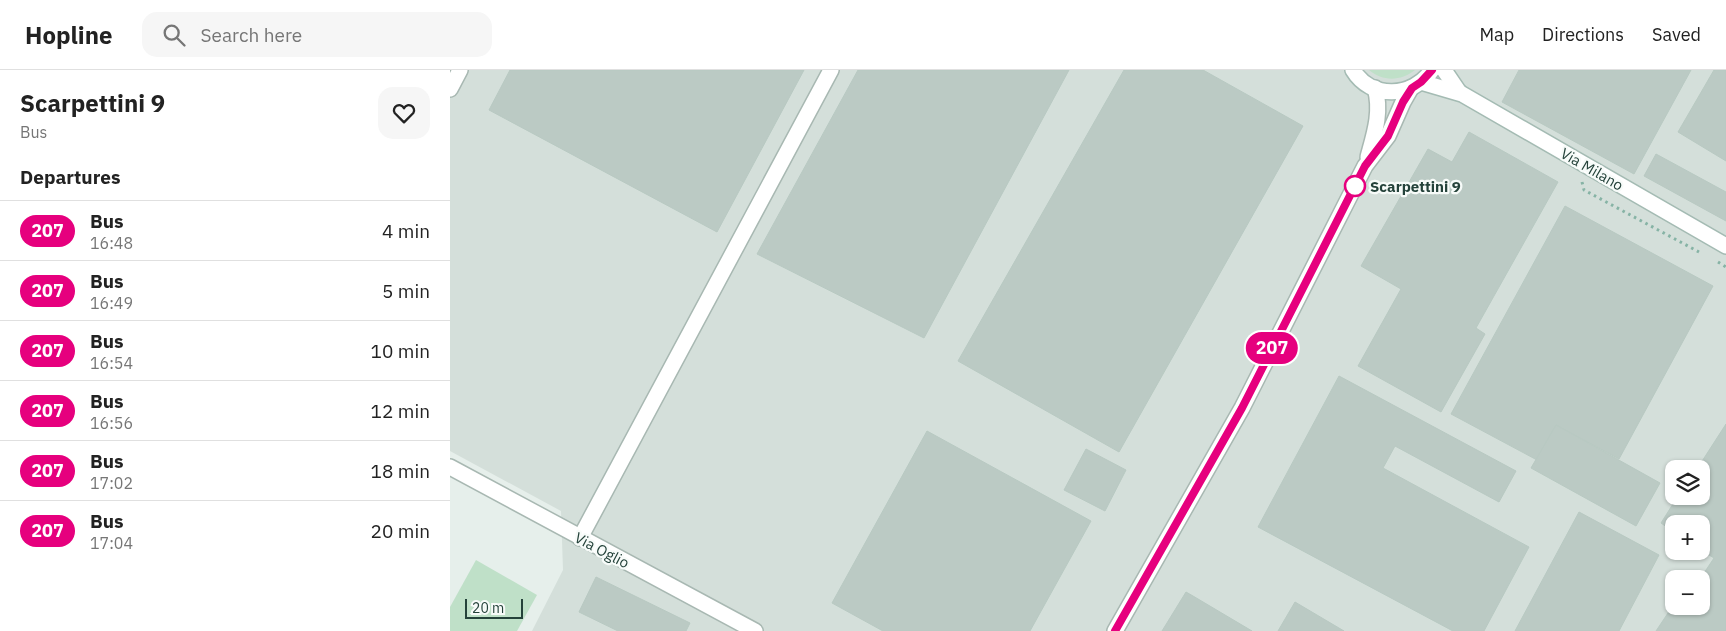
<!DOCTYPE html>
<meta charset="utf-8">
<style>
:root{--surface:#fff;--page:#f6f6f6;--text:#222;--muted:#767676;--line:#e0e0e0}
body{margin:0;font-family:"IBM Plex Sans",sans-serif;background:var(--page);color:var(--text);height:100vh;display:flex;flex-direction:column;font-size:19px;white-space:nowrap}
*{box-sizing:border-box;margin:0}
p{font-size:16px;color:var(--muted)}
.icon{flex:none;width:28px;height:28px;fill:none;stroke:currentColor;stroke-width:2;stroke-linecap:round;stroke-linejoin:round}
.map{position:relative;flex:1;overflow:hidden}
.details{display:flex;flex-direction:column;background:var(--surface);width:450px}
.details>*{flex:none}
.badge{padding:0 10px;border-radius:16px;font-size:18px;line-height:32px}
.tools{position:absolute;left:1215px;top:390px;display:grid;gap:10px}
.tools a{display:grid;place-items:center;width:45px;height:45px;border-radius:10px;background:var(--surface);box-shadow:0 1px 4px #0004;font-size:25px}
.scale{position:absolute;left:15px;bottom:12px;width:58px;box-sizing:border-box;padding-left:5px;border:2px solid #24423a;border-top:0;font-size:14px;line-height:18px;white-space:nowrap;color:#24423a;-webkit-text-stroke:4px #f7fbf9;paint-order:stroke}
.map>.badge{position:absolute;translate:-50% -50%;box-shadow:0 0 0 2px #fff}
h2{padding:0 20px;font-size:19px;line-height:45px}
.round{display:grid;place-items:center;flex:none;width:52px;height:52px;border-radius:15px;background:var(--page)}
.headline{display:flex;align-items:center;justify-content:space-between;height:85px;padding:0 20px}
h1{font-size:24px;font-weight:800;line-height:38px}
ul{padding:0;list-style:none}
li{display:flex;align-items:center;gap:15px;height:60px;padding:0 20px;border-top:1px solid var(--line)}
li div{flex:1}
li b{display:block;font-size:19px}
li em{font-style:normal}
li .badge{min-width:55px;font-weight:700;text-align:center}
header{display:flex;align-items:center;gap:30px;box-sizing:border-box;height:70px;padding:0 25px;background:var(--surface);border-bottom:1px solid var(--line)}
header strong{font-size:24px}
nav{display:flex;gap:28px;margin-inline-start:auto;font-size:18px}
.search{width:350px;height:45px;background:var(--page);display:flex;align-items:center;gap:12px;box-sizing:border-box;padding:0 18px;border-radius:15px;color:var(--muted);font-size:19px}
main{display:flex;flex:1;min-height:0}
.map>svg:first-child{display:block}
.built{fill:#d4dfda;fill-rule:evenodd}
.green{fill:#bfe0c8}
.building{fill:#bbcac4;stroke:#b8c9c2}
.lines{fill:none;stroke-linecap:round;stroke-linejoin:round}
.street-casing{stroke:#a8b8b2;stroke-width:18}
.secondary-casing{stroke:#a4bbb3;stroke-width:18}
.path{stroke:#86b3a5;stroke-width:3;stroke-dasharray:2.5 4;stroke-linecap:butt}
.street{stroke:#fff;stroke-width:15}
.secondary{stroke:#fff;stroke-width:15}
.line-casing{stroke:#fff;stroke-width:11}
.line{stroke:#e6007e;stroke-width:8}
.stop-dot{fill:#fff;stroke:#e6007e;stroke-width:2.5}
.labels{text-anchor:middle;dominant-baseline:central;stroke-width:4.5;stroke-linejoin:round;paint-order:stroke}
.street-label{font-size:15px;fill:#24423a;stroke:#f7fbf9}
.stop-label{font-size:15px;font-weight:bold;fill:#24423a;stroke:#f7fbf9;text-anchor:start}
</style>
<header>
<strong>Hopline</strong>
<div class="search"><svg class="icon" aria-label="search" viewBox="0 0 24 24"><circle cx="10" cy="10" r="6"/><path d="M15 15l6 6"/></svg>Search here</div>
<nav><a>Map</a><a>Directions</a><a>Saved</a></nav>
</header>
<main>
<section class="details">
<div class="headline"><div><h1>Scarpettini 9</h1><p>Bus</p></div><a class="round"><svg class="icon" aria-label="heart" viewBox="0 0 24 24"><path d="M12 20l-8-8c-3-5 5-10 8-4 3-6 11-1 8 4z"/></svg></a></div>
<h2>Departures</h2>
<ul>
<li><span class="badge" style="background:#e6007e;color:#fff">207</span><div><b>Bus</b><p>16:48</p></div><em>4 min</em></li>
<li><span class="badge" style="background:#e6007e;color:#fff">207</span><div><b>Bus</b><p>16:49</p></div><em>5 min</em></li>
<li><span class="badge" style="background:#e6007e;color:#fff">207</span><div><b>Bus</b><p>16:54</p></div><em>10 min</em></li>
<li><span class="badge" style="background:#e6007e;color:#fff">207</span><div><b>Bus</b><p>16:56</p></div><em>12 min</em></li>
<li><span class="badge" style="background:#e6007e;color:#fff">207</span><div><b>Bus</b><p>17:02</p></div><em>18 min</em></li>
<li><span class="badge" style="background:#e6007e;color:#fff">207</span><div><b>Bus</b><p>17:04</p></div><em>20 min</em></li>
</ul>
</section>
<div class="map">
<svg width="1276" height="561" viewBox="0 0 1276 561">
<rect width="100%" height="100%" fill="#e6efeb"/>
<path class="built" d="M0,0h1276v561h-1194l31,-61 -2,-59 -111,-60zM1224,399h27v27h-27zM1224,454h27v27h-27zM1224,509h27v27h-27z"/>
<g class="green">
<path d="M919,0h46c-14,11 -32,12 -46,0z"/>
<path d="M26,490l61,35 -20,36h-67v-24z"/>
</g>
<g class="building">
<path d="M60,0h294l-87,162 -228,-122z"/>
<path d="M408,0h211l-145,268 -167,-84z"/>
<path d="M674,0h79l100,56 -184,326 -161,-91z"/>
<path d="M1069,0h172l-57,104 -132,-72z"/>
<path d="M1264,0h12v91l-48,-29z"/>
<path d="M1019,62l89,50 -82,146 9,6 -44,78 -83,-46 43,-77 -40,-23 67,-117 24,13z"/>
<path d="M1206,84l70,38v29l-82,-45z"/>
<path d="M1115,136l148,80 -94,173 -63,-34 -19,35 -86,-46z"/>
<path d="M889,306l177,95 -17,31 -104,-56 -12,22 146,79 -45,84h-31l-195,-104z"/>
<path d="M1276,354v207h-70l18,-27v2h27v-27h-10l3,-5 6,5 14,-21 -13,-8v-26h-27v8l-13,-9 17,-27h23v-27h-4z"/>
<path d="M1106,355l104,58 -24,43 -105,-58z"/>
<path d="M477,361l164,90 -61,110h-147l-51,-28z"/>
<path d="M636,379l40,21 -21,41 -41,-21z"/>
<path d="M1129,442l80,43 -40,76h-104z"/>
<path d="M146,507l94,46 -4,8h-68l-39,-19z"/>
<path d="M736,522l7,4 59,35h-90z"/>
<path d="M845,532l49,29h-66z"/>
</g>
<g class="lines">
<g class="street-casing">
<g id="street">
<path d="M0,19l10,-19"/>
<path d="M918,87c6,-22 14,-45 7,-69"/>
<path d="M0,397l305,164"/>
<path d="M130,468l251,-468"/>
<path d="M665,561l127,-223 123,-242 23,-30 15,-34 8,-14"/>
</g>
</g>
<g class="secondary-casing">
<g id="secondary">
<path d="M903,0c18,30 60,28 79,0"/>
<path d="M994,0l15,22"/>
<path d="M971,12l41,12 264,152"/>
</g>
</g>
<g class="path">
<path d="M1132,112l2,8 115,62"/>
<path d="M1268,192l8,5"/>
</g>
<use href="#street" class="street"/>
<use href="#secondary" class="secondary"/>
</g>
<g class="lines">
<g class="line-casing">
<path id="line" d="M665,561l127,-223 123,-242 23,-30 15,-34 9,-14 9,-6 11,-12"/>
</g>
<use href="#line" class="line"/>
</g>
<circle class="stop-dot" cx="905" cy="116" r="10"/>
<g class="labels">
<g class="street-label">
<text transform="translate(1142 99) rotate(30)">Via Milano</text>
<text transform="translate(152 480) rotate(28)">Via Oglio</text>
</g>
<g class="stop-label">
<text x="920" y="116">Scarpettini 9</text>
</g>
</g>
</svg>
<div class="tools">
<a><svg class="icon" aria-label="layers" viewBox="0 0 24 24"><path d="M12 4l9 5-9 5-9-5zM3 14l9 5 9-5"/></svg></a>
<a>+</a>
<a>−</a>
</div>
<div class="scale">20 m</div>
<b class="badge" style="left:822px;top:278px;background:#e6007e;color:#fff">207</b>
</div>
</main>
